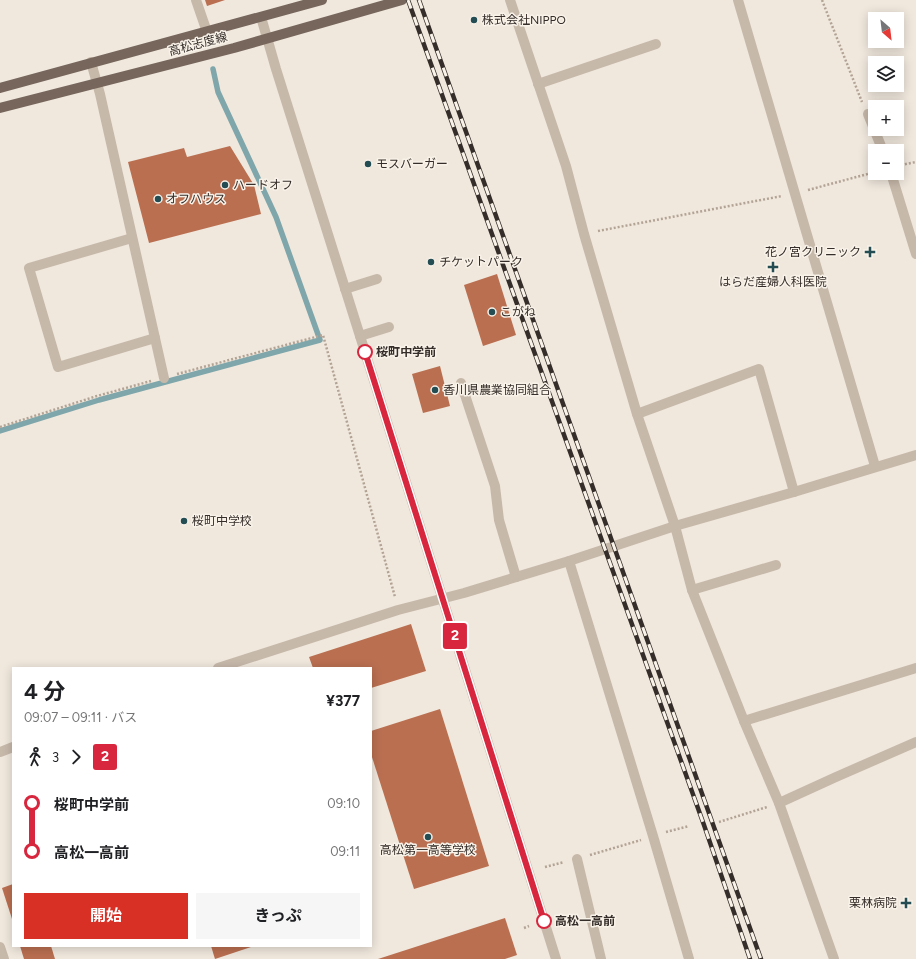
<!DOCTYPE html>
<html lang="ja">
<meta charset="utf-8">
<style>
:root{--surface:#fff;--page:#f6f6f6;--text:#202124;--muted:#757577;--accent:#d93025}
body{margin:0;font-family:Figtree,"Noto Sans JP",sans-serif;background:var(--page);color:var(--text);height:100vh;display:flex;flex-direction:column;font-size:15px;white-space:nowrap}
*{box-sizing:border-box;margin:0}
p{font-size:13px;color:var(--muted)}
.icon{flex:none;width:22px;height:22px;fill:none;stroke:currentColor;stroke-width:2;stroke-linecap:round;stroke-linejoin:round}
.map{position:relative;flex:1;overflow:hidden}
.details{position:absolute;left:12px;top:667px;width:360px;height:280px;display:flex;flex-direction:column;background:var(--surface);border-radius:0px;box-shadow:0 2px 10px #0003}
.details>*{flex:none}
.badge{padding:0 8px;border-radius:3px;font-size:14px;line-height:26px}
.needle{width:26px;rotate:152deg}
.buttons{position:absolute;left:868px;top:12px;display:grid;gap:8px}
.buttons a{display:grid;place-items:center;width:36px;height:36px;border-radius:0px;background:var(--surface);box-shadow:0 2px 10px #0003;font-size:20px}
.map>.badge{position:absolute;translate:-50% -50%;box-shadow:0 0 0 2px #fff}
.legs{display:flex;align-items:center;gap:6px;height:44px;padding:0 12px;font-size:13px}
.legs p{margin-inline-start:auto}
.headline{display:flex;align-items:center;justify-content:space-between;height:68px;padding:0 12px}
h1{font-size:22px;font-weight:700;line-height:30px}
.cta{display:flex;gap:8px;margin-top:auto;padding:8px 12px}
.cta a{flex:1;height:46px;border-radius:0px;background:var(--accent);color:#fff;font-size:16px;font-weight:700;line-height:46px;text-align:center}
.cta a+a{background:var(--page);color:var(--text)}
ul{padding:0 12px;list-style:none}
li{display:flex;align-items:center;gap:14px;height:48px;font-size:15px}
li i{display:grid;place-items:center;width:6px;height:100%;margin:0 5px;background:currentColor}
li i::after{content:'';width:10px;height:10px;margin:-5px;border:3px solid;border-radius:50%;background:var(--surface)}
li p{margin-inline-start:auto}
li:first-child i{background:linear-gradient(#0000 50%,currentColor 0)}
li:last-child i{background:linear-gradient(currentColor 50%,#0000 0)}
.map>svg:first-child{display:block}
.lines{fill:none;stroke-linecap:round;stroke-linejoin:round}
.stream{stroke:#7fa6aa;stroke-width:5.5}
.building{fill:#ba6f51}
.path{stroke:#b3a395;stroke-width:2.5;stroke-dasharray:2 2;stroke-linecap:butt}
.minor{stroke:#c7b9aa;stroke-width:10}
.major{stroke:#76665c;stroke-width:10}
.rail-casing{stroke:#352d29;stroke-width:4.5}
.rail{stroke:#f8f2e9;stroke-width:3;stroke-dasharray:9;stroke-linecap:butt}
.line-1-casing{stroke:#fff;stroke-width:9}
.line-1{stroke:#d7263d;stroke-width:6}
.poi-dot{fill:#234d53;stroke:#f8f2e9;stroke-width:1.5}
.stop-1-dot{fill:#fff;stroke:#d7263d;stroke-width:2}
.labels{text-anchor:middle;dominant-baseline:central;stroke-width:3;stroke-linejoin:round;paint-order:stroke}
.poi-label{font-size:12px;fill:#352d29;stroke:#f8f2e9;text-anchor:start}
.street-label{font-size:12px;fill:#352d29;stroke:#f8f2e9}
.stop-label{font-size:12px;font-weight:bold;fill:#352d29;stroke:#f8f2e9;text-anchor:start}
</style>
<div class="map">
<svg width="916" height="959" viewBox="0 0 916 959">
<rect width="100%" height="100%" fill="#f0e8dd"/>
<g class="lines">
<path class="stream" d="M0,431l99,-31 221,-60 -44,-123 -58,-125 -5,-23"/>
</g>
<g class="building">
<path d="M205,0h20l-18,6z"/>
<path d="M230,146l24,39 7,29 -112,29 -21,-81 56,-14 3,9z"/>
<path d="M497,274l19,61 -33,11 -19,-61z"/>
<path d="M440,366l10,40 -27,7 -11,-39z"/>
<path d="M411,624l15,47 -55,17v-20h-58l-4,-11z"/>
<path d="M440,709l49,157 -75,23 -43,-135v-23z"/>
<path d="M13,884v38l-11,-34z"/>
<path d="M505,918l12,37 -12,4h-127z"/>
<path d="M20,946h31l4,13h-31z"/>
<path d="M211,946h43l-39,13z"/>
</g>
<g class="lines">
<g class="path">
<path d="M822,0l40,102"/>
<path d="M901,165l15,-3"/>
<path d="M808,190l67,-18"/>
<path d="M598,231l184,-35"/>
<path d="M177,374l146,-39 72,262"/>
<path d="M0,427l97,-31 54,-15"/>
<path d="M719,822l48,-15"/>
<path d="M666,832l23,-6"/>
<path d="M590,855l51,-15"/>
<path d="M545,867l19,-5"/>
<path d="M524,928l5,-2"/>
</g>
<g class="minor">
<path d="M196,0l11,32"/>
<path d="M510,0l56,166 18,68 53,180 38,112 17,64 52,131 35,82 55,156"/>
<path d="M738,0l137,466"/>
<path d="M261,17l15,52 280,890"/>
<path d="M91,62l9,32 64,284"/>
<path d="M538,84l118,-40"/>
<path d="M868,114l15,37"/>
<path d="M891,173l25,81"/>
<path d="M132,238l-103,30 29,99 97,-29"/>
<path d="M345,289l32,-10"/>
<path d="M360,336l29,-9"/>
<path d="M461,383l34,103 4,34 17,57"/>
<path d="M637,414l122,-45 35,123"/>
<path d="M569,561l84,275 36,123"/>
<path d="M692,590l84,-25"/>
<path d="M218,668l180,-58 66,-17 105,-32 106,-35 119,-34 122,-37"/>
<path d="M744,721l172,-53"/>
<path d="M0,752l13,-5"/>
<path d="M779,803l57,-26 80,-35"/>
<path d="M577,859l24,100"/>
<path d="M0,947l4,12"/>
</g>
<g class="major">
<path d="M0,88l322,-88"/>
<path d="M0,108l234,-60 168,-48"/>
</g>
<g class="rail-casing">
<g id="rail">
<path d="M408,0l296,825 46,134"/>
<path d="M419,0l342,959"/>
</g>
</g>
<use href="#rail" class="rail"/>
</g>
<g class="lines">
<g class="line-1-casing">
<path id="line-1" d="M365,352l179,569"/>
</g>
<use href="#line-1" class="line-1"/>
</g>
<g class="poi-dot">
<circle cx="474" cy="20" r="4"/>
<circle cx="368" cy="164" r="4"/>
<circle cx="225" cy="185" r="4"/>
<circle cx="158" cy="199" r="4"/>
<path d="M868 246h4v4h4v4h-4v4h-4v-4h-4v-4h4z"/>
<circle cx="431" cy="262" r="4"/>
<path d="M771 261h4v4h4v4h-4v4h-4v-4h-4v-4h4z"/>
<circle cx="492" cy="312" r="4"/>
<circle cx="435" cy="390" r="4"/>
<circle cx="184" cy="521" r="4"/>
<circle cx="428" cy="837" r="4"/>
<path d="M904 897h4v4h4v4h-4v4h-4v-4h-4v-4h4z"/>
</g>
<g class="stop-1-dot">
<circle cx="365" cy="352" r="7"/>
<circle cx="544" cy="921" r="7"/>
</g>
<g class="labels">
<g class="poi-label">
<text x="482" y="20">株式会社NIPPO</text>
<text x="376" y="164">モスバーガー</text>
<text x="233" y="185">ハードオフ</text>
<text x="166" y="199">オフハウス</text>
<text x="861" y="252" text-anchor="end">花ノ宮クリニック</text>
<text x="439" y="262">チケットパーク</text>
<text x="773" y="282" text-anchor="middle">はらだ産婦人科医院</text>
<text x="500" y="312">こがね</text>
<text x="443" y="390">香川県農業協同組合</text>
<text x="192" y="521">桜町中学校</text>
<text x="428" y="850" text-anchor="middle">高松第一高等学校</text>
<text x="897" y="903" text-anchor="end">栗林病院</text>
</g>
<g class="street-label">
<text transform="translate(198 44) rotate(-15)">高松志度線</text>
</g>
<g class="stop-label">
<text x="376" y="352">桜町中学前</text>
<text x="555" y="921">高松一高前</text>
</g>
</g>
</svg>
<div class="buttons">
<a><svg class="needle" viewBox="-14 -14 28 28"><path d="M0-13l5 13h-10z" fill="#e53935"/><path d="M0 13l5-13h-10z" fill="#757577"/></svg></a>
<a><svg class="icon" aria-label="layers" viewBox="0 0 24 24"><path d="M12 4l9 5-9 5-9-5zM3 14l9 5 9-5"/></svg></a>
<a>+</a>
<a>−</a>
</div>
<b class="badge" style="left:455px;top:636px;background:#d7263d;color:#fff">2</b>
<section class="details">
<div class="headline"><div><h1>4 分</h1><p>09:07 – 09:11 · バス</p></div><b>¥377</b></div>
<div class="legs"><svg class="icon" aria-label="walk" viewBox="0 0 24 24"><circle cx="13" cy="4" r="2"/><path d="M13 8l-2 6 4 7M11 14l-3 7M7 12l3-4h3l4 4"/></svg>3<svg class="icon" aria-label="forward" viewBox="0 0 24 24"><path d="M9 5l7 7-7 7"/></svg><b class="badge" style="background:#d7263d;color:#fff">2</b></div>
<ul>
<li><i style="color:#d7263d"></i><b>桜町中学前</b><p>09:10</p></li>
<li><i style="color:#d7263d"></i><b>高松一高前</b><p>09:11</p></li>
</ul>
<div class="cta"><a>開始</a><a>きっぷ</a></div>
</section>
</div>
